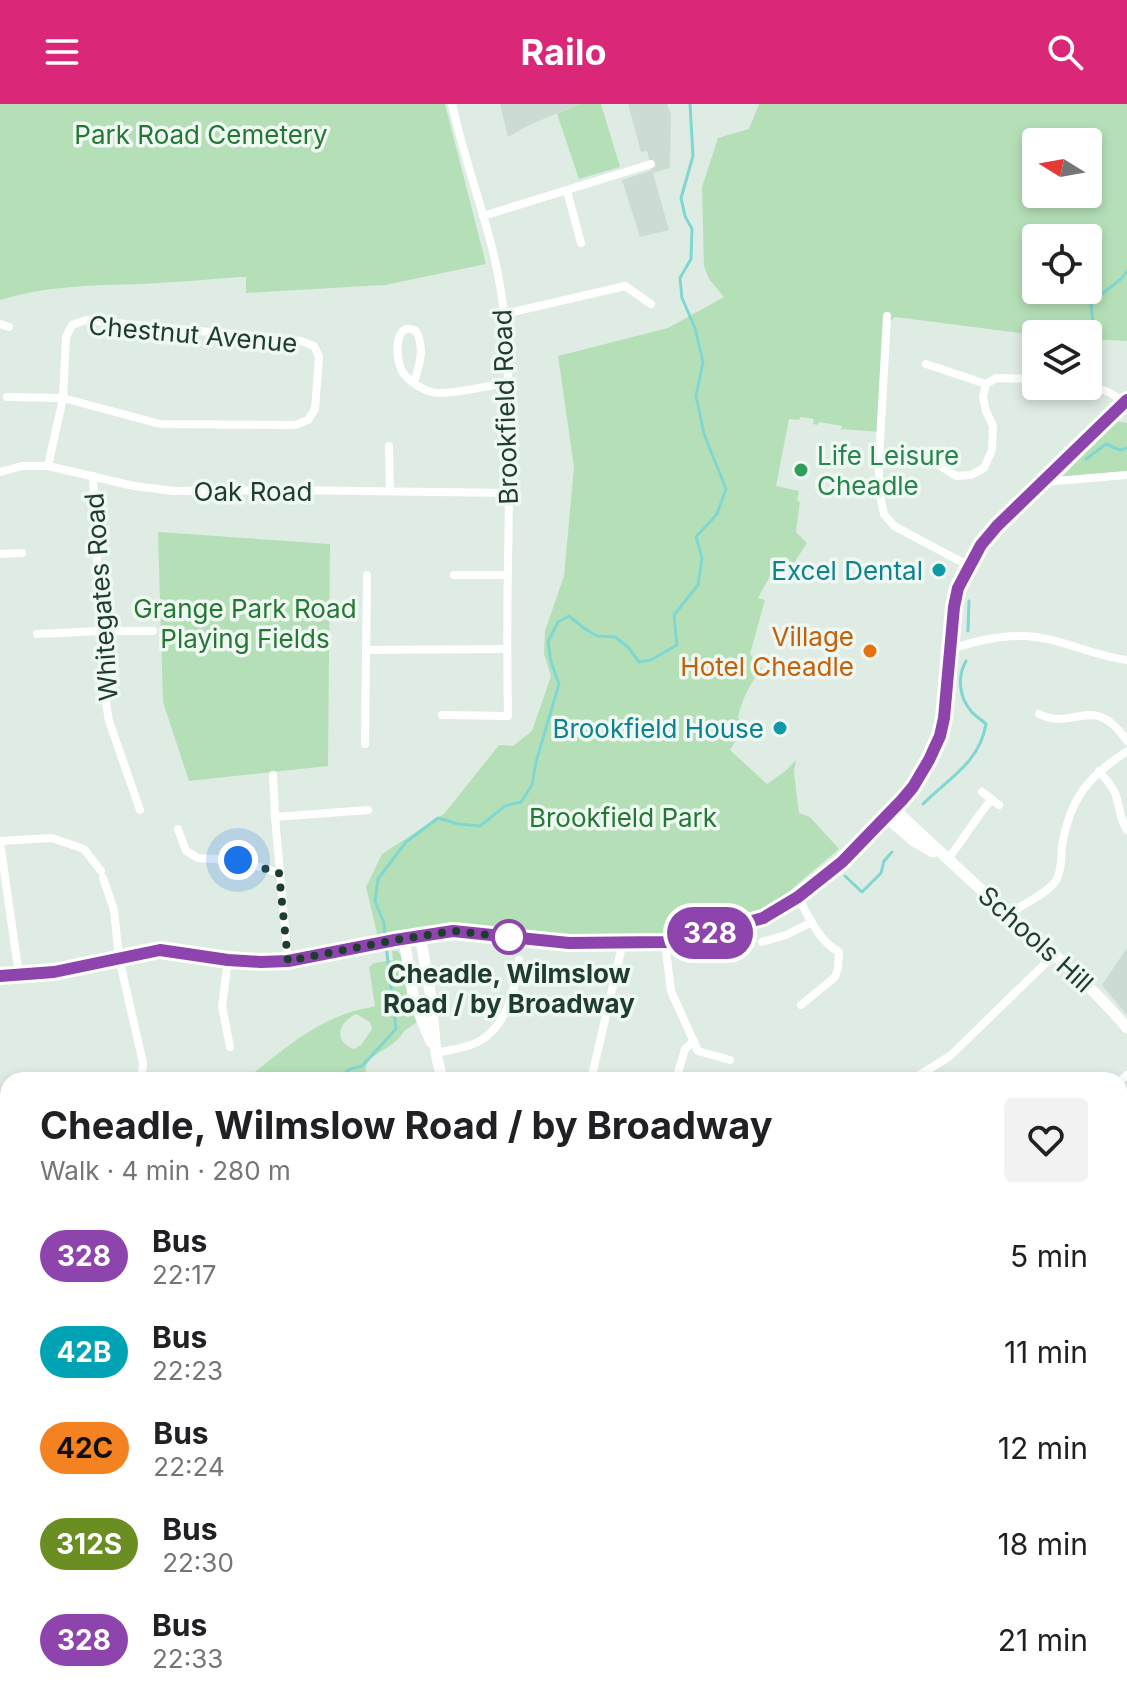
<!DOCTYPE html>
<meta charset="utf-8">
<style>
:root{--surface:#fff;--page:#f2f2f2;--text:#202124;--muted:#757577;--accent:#db2777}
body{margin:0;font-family:Inter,sans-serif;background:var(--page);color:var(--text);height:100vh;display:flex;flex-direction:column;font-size:30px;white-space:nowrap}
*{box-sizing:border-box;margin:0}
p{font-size:26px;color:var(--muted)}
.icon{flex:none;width:44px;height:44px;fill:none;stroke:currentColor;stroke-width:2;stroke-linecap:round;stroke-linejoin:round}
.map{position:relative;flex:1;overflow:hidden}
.side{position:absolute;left:0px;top:968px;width:1128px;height:634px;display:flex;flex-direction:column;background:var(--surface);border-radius:24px 24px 0 0;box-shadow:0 4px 12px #0003}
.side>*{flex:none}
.badge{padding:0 16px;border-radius:26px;font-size:28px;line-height:52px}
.needle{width:52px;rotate:281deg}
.buttons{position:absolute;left:1022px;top:24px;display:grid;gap:16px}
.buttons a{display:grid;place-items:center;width:80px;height:80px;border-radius:8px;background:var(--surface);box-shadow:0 4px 12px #0003;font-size:40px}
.you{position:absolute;width:40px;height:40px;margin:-20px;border:6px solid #fff;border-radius:50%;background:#1a73e8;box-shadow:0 0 0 12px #1a73e833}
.map>.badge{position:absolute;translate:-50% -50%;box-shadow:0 0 0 4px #fff}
.round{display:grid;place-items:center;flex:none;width:84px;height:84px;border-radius:8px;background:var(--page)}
.headline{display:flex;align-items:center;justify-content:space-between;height:136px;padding:0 40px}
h1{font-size:38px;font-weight:700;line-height:60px}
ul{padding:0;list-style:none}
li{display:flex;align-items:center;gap:24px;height:96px;padding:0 40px}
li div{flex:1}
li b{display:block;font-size:30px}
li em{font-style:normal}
li .badge{min-width:88px;font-weight:700;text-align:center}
header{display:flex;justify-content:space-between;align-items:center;height:104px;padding:0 40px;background:var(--accent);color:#fff;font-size:36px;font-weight:700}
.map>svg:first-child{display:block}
.built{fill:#cddcd2}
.green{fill:#b5e0b7;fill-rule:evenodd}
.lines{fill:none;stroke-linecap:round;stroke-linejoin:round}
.stream{stroke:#80d7d2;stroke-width:3}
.street{stroke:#fff;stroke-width:8}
.secondary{stroke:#fff;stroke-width:11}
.primary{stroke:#5ea684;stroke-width:12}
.highway{stroke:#276c4f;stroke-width:14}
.line-casing{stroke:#fff;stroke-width:18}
.line{stroke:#8e44ad;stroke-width:12}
.walk{stroke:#1e3d2e;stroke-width:8;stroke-dasharray:0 14.4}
.leisure-dot{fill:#2e9e5b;stroke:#eff8f2;stroke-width:3}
.culture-dot{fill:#0f9aa8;stroke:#eff8f2;stroke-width:3}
.food-dot{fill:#e8710a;stroke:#eff8f2;stroke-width:3}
.stop-dot{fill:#fff;stroke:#8e44ad;stroke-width:4}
.labels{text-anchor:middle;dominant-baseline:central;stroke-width:7;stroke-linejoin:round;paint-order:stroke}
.park-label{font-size:26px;fill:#247833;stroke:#eff8f2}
.street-label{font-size:26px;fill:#1e3d2e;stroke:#eff8f2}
.leisure-label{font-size:26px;fill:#27864d;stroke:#eff8f2;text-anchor:start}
.culture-label{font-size:26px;fill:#0d838f;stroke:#eff8f2;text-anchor:end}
.food-label{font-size:26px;fill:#c56008;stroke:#eff8f2;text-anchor:end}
.stop-label{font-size:26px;font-weight:bold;fill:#1e3d2e;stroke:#eff8f2}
</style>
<header><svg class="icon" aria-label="menu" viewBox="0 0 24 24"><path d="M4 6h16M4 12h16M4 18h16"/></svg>Railo<svg class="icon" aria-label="search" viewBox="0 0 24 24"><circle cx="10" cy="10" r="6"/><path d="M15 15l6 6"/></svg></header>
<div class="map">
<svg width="1127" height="1601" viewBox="0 0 1127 1601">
<rect width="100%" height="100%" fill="#dfece3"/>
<g class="built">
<path d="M500,0h81l-52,21 -21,12z"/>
<path d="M628,0h39l4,10 -1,54 -17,5 16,57 -29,7 -18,-57 30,-10 -5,-19 -6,1z"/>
<path d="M1127,844v67l-25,-30z"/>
<path d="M170,1594h320l-53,7h-264z"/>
</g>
<g class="green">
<path d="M0,0h445l41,160 -101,21 -139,8v-16h-7c-33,3 -65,5 -98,7 -48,1 -95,2 -141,16z"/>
<path d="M581,0h20l19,63 -41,12 -22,-65z"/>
<path d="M759,0h368v237l-39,-2v-5l-52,1 -141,-18 -8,7 -6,108 -40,-3 1,-3 -23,-4 -2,3 -4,-1 1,-5 -14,-2 -1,3 -10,-1 -13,67 23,5 -2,9 3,2 -4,30 11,11 -15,23 -18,7 -5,5 -11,20 7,2 -15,54 12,15c-12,13 -20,31 -24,48l5,12 -13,21 37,34 17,-12 12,-12 -2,13 5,40 11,4 29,32 -45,38 -31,31 -98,24 -96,1 -116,-12 -82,14 6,-12 -11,-46 16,-33 62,-40 55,-69 14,1 19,-15 19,-55 -7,-22 1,-23 19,-55 10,-109 -16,-111 110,-28 56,-31 -15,-18 -5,-13 -2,-79 16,-49 31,-9zM1036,38h52v52h-52zM1036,134h52v52h-52z"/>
<path d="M1115,317l12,2v48l-65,6z"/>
<path d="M158,428l172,12 -2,222 -139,15 -26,-79z"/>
<path d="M392,847h6l3,5 16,66 -13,9c-8,17 -35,22 -38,36 -1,2 0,11 1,13h-122c30,-24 63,-53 100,-66 9,-4 20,-5 30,-8l-6,-39 5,-4 19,-3zM356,910l14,8 2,7 -11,16 -7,4c-21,-8 -16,-26 2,-35z"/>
<path d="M27,1594h308l-1,7h-304z"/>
</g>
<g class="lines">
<g class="stream">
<path d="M1093,222l-2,-23 31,-25 5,-7"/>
<path d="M1086,355l20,-15 14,6 7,-2"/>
<path d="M968,527l1,-30"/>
<path d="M923,700c25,-25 57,-42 63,-80 -4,-4 -11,-8 -15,-13 -12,-14 -14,-34 -5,-50"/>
<path d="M845,772l17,16 19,-19 3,-12 8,-9"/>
<path d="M385,833l-1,-14 -9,-22 3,-22 28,-37 32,-24 20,6 22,2 25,-20 16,-4 11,-17 4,-23 23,-78 -8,-22 -3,-20 10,-20 11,-6 16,13 12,7 18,1 13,10 11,15 12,-2 26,-15 -3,-30 24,-30 4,-27 -6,-21 21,-23 9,-25 -22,-55 -8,-38 7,-34 -8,-34 -13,-30 -2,-20 11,-19 1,-30 -7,-13 -4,-18 12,-42 -3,-52"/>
<path d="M335,976l15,-11 12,-3 34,-37 -10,-84"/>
<path d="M0,1099l8,-5"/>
</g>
<g class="street">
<path d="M567,87l14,52"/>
<path d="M483,112l168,-52"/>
<path d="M504,210l121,-28 26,18"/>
<path d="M887,212l-8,143v32l5,23 10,12 75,40"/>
<path d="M0,220l9,3"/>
<path d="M926,260l60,20"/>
<path d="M414,278c6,-18 11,-34 2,-51 -22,-12 -21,27 -14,40 7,11 24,22 37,22 22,0 46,-7 68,-10"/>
<path d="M1063,282c29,8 33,-7 61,17"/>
<path d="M7,293l56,1 97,26 135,1 13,-5 7,-11 4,-52 -5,-11 -13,-5 -215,-21 -14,5 -6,12 -3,61 -15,68"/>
<path d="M389,342l1,45"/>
<path d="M908,352l15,-1 33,21 15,-1 13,-7 8,-18 1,-24 -7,-15 -3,-14 3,-13 10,-6 40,1"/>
<path d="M0,368l22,-6h26l86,20 40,5 112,-1 223,3"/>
<path d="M93,372l10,208 6,37 31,89"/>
<path d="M1044,378l83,-7"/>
<path d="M0,450l22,-1"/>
<path d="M454,471h54"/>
<path d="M37,530l63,-3h53"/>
<path d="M950,545c24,-7 48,-14 74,-13 35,1 68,20 103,24"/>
<path d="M366,546l141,-1"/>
<path d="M1039,610c36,18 54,-23 88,27"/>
<path d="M442,611l66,1c-1,-50 -1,-101 0,-151 1,-83 4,-167 -4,-249 -6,-72 -37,-142 -52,-212"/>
<path d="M365,640l2,-169"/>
<path d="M1099,667c6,7 12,13 16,22 5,13 4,25 12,37"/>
<path d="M273,671l2,42 13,144"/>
<path d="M982,688l17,13"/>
<path d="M275,713l93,-7"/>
<path d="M178,725l8,22 12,7 40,2 41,13"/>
<path d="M0,737l52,-3 32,11 17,22"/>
<path d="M0,738l19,133"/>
<path d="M948,755c15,-19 27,-40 43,-59"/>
<path d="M103,774l11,32 5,48 24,105 -1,11 -8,6"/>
<path d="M798,793c11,20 20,43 41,55l-1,16 -3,9 -34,28"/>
<path d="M1008,810c13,-8 38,-20 47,-32 7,-10 6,-25 7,-36 8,-48 26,-69 65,-95"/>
<path d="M665,838l6,49 27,60 32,9"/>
<path d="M762,838l24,-7 26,-13"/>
<path d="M228,856l-6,46 8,41"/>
<path d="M436,949c13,-3 30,-5 42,-11 29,-15 37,-53 41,-82"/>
<path d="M591,976l32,-138"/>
<path d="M676,976l9,-31 9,-8"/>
<path d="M909,976l9,-4 32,-20 105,-102"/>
<path d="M1120,977l7,-6"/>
<path d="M0,1003l8,-1"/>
<path d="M0,1209l8,1"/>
<path d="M1120,1261l7,-1"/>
<path d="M0,1316l8,-4"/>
<path d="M1120,1352h7"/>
<path d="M1120,1370l7,63"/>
<path d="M0,1438l8,-4"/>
<path d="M1120,1513l7,-1"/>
<path d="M787,1601l2,-7"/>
<path d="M817,1601l63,-7"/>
</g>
<g class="secondary">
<path d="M894,705c38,35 75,70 113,104 42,37 84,72 120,115"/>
<path d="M886,713l28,24 19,11"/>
<path d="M420,831l11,63 5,55 6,27"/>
<path d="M404,835l10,62 17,41"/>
<path d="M501,1601v-7"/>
</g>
<path class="primary" d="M0,872l54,-4 106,-22 68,10 33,2 27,-1 113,-22 52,-8 116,12 96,-1 24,-4 74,-20 35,-21 44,-35 60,-62 11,-13 16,-27 11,-24 4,-18 10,-111 4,-19 23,-43 16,-19 130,-126"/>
<g class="highway">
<path d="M1120,1579l7,-1"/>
<path d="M1120,1591l7,-2"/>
<path d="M1019,1601l38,-7"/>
<path d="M1076,1601l31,-7"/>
</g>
</g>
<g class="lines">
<g class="line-casing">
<path id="line" d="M0,872l54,-4 106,-22 68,10 33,2 27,-1 107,-21 58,-9 116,12 96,-1 24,-4 74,-20 35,-21 44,-35 60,-62 11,-13 16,-27 11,-24 4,-18 10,-111 4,-19 23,-43 16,-19 130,-126"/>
</g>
<use href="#line" class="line"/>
<path class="walk" d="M238,756l41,13 9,88 107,-21 58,-9 56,6"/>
</g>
<circle class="leisure-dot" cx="801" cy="366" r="8"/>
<g class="culture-dot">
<circle cx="939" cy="466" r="8"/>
<circle cx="780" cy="624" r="8"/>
</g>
<circle class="food-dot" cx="870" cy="547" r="8"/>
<circle class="stop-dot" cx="509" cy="833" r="16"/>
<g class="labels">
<g class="park-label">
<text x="201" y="30">Park Road Cemetery</text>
<text x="245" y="504">Grange Park Road<tspan x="245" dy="30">Playing Fields</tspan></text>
<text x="623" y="713">Brookfield Park</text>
</g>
<g class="street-label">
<text transform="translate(193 230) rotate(5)">Chestnut Avenue</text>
<text transform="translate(505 303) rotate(-92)">Brookfield Road</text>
<text x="253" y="387">Oak Road</text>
<text transform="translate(101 493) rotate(-94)">Whitegates Road</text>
<text transform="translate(1036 835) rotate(42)">Schools Hill</text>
</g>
<g class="leisure-label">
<text x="817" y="351">Life Leisure<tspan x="817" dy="30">Cheadle</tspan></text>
</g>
<g class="culture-label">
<text x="923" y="466">Excel Dental</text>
<text x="764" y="624">Brookfield House</text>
</g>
<g class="food-label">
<text x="854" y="532">Village<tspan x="854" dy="30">Hotel Cheadle</tspan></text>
</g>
<g class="stop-label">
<text x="509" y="869">Cheadle, Wilmslow<tspan x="509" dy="30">Road / by Broadway</tspan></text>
</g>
</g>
</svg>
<div class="buttons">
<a><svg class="needle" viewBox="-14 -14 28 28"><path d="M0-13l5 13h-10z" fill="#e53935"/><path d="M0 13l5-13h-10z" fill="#757577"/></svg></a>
<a><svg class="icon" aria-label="locate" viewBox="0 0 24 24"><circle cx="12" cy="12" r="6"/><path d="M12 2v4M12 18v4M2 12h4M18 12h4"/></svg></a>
<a><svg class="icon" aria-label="layers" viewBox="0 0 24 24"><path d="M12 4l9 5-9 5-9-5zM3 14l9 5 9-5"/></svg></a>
</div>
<div class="you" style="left:238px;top:756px"></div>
<b class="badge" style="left:710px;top:829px;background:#8e44ad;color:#fff">328</b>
<section class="side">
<div class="headline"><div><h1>Cheadle, Wilmslow Road / by Broadway</h1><p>Walk · 4 min · 280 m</p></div><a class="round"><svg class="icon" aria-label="heart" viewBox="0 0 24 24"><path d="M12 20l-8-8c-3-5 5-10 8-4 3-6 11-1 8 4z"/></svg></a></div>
<ul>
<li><span class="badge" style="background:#8e44ad;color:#fff">328</span><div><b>Bus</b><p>22:17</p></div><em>5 min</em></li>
<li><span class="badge" style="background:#00a3b4;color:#fff">42B</span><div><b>Bus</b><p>22:23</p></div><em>11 min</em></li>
<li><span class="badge" style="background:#f58220;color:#111">42C</span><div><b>Bus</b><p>22:24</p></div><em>12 min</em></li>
<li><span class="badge" style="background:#6b8e23;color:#fff">312S</span><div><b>Bus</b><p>22:30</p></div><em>18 min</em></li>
<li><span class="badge" style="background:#8e44ad;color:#fff">328</span><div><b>Bus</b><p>22:33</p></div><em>21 min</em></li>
</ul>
</section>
</div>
